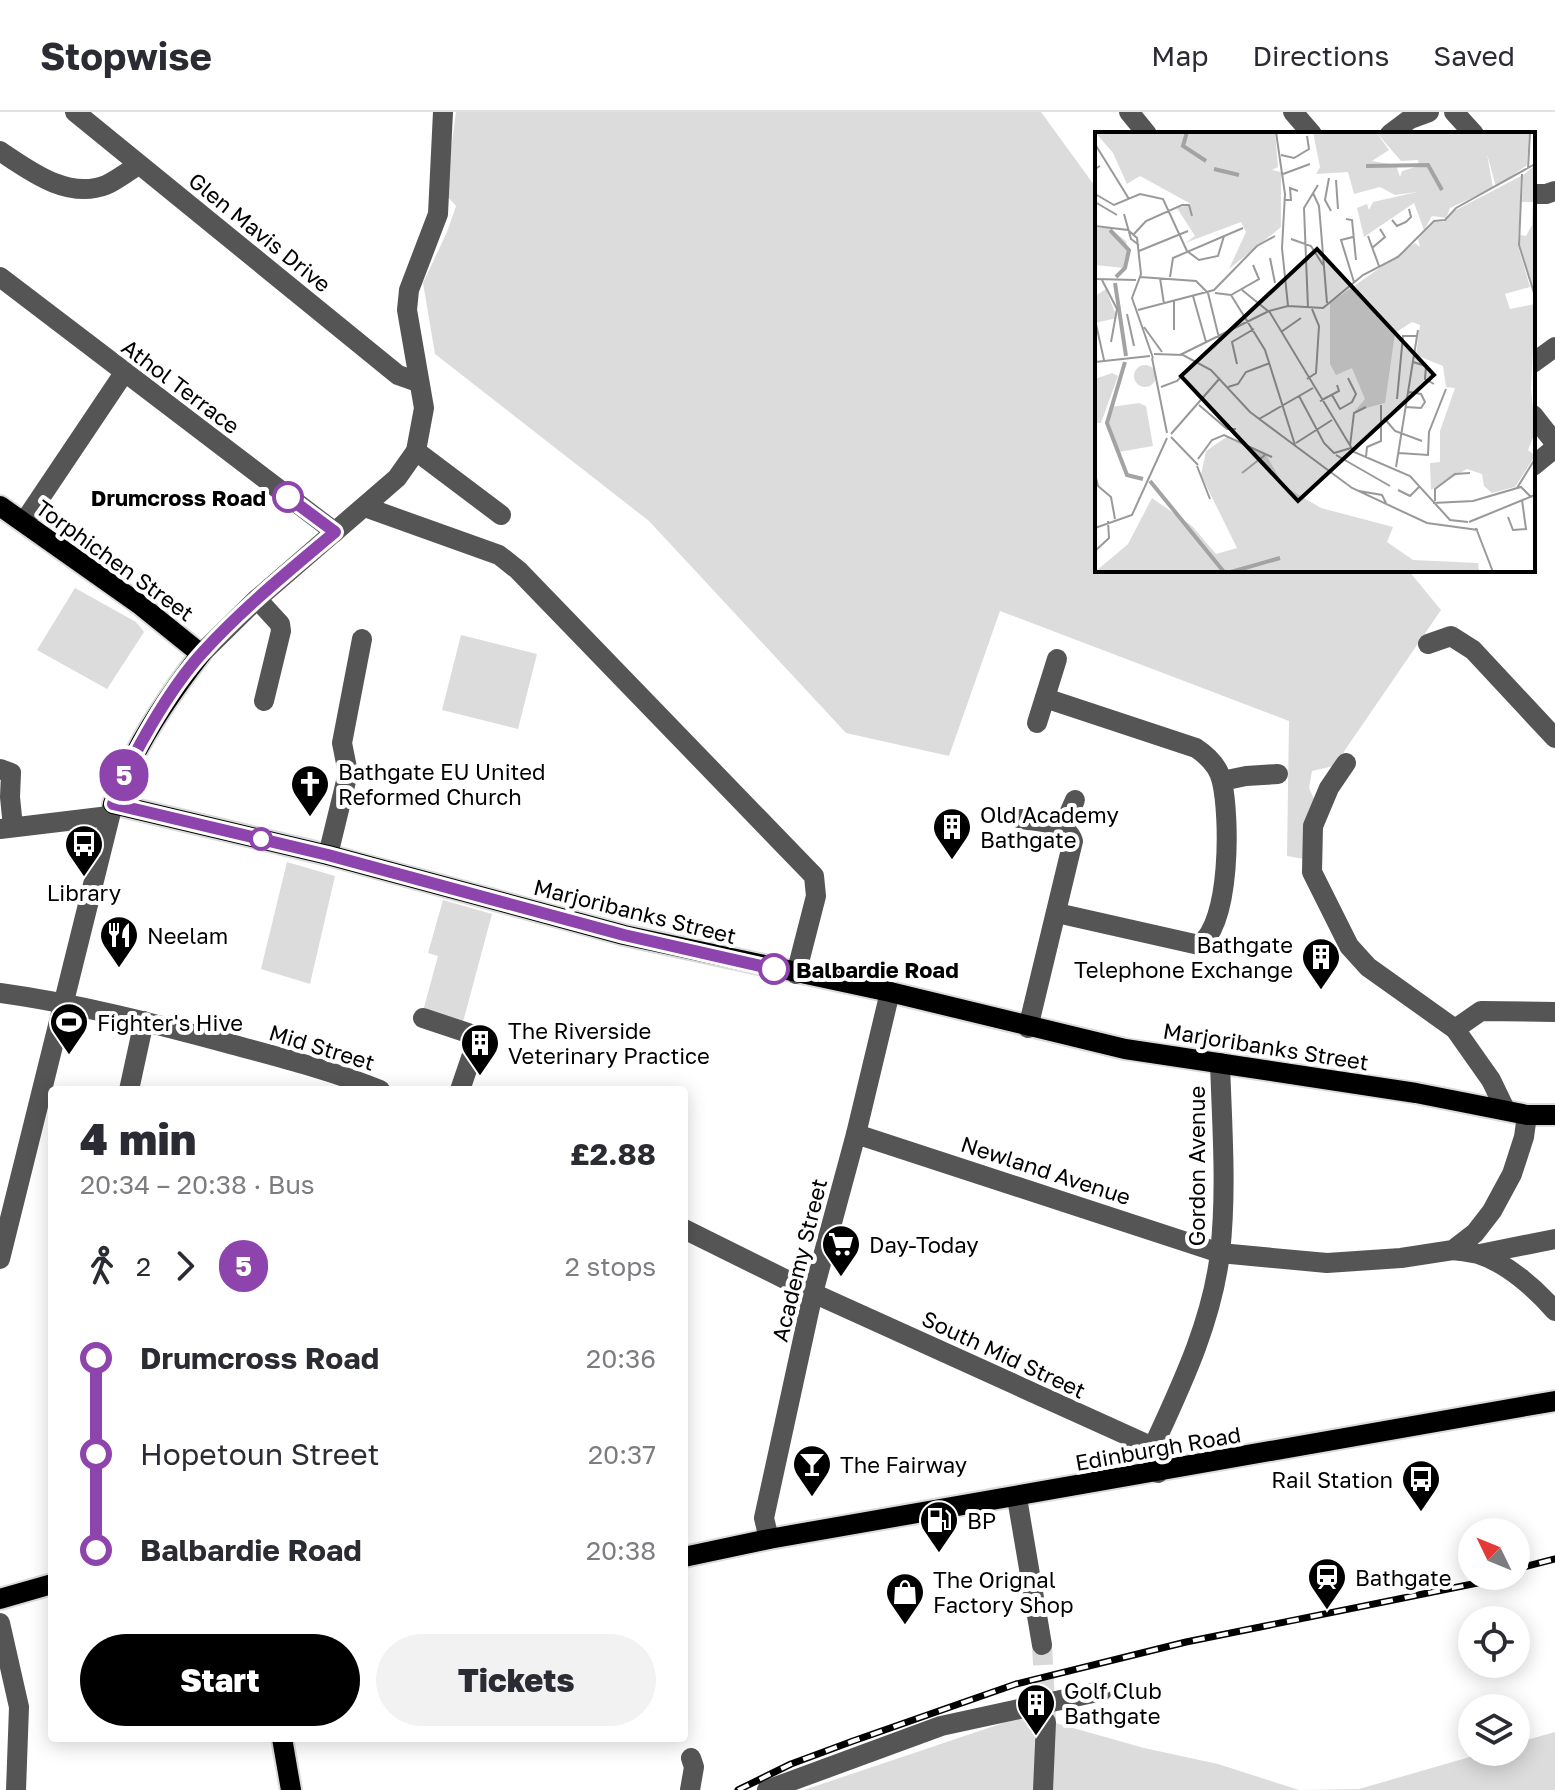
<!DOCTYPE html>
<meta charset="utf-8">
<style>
:root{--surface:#fff;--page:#f2f2f3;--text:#2b2b33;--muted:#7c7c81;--line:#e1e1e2;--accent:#000}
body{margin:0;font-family:"Golos Text",sans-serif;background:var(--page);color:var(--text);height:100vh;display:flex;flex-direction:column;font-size:30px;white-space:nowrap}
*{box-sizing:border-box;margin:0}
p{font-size:26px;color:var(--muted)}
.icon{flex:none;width:44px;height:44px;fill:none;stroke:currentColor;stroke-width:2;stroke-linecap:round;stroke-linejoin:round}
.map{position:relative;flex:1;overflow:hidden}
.sheet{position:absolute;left:48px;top:974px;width:640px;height:656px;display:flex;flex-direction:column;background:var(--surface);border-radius:8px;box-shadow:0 4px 20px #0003}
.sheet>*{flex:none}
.badge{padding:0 16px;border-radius:26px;font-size:28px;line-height:52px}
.needle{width:52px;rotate:313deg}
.controls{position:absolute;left:1458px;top:1406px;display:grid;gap:16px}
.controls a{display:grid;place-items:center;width:72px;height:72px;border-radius:50%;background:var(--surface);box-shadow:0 4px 20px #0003;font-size:40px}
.map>.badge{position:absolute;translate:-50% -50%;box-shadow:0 0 0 4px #fff}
.legs{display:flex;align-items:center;gap:12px;height:88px;padding:0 32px;font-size:26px}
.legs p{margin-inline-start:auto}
.overview{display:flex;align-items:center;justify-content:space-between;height:136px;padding:0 32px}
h1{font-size:44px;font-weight:800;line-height:60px}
.button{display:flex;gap:16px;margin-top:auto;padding:16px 32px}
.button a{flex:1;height:92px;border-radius:48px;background:var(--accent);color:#fff;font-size:32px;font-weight:800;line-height:92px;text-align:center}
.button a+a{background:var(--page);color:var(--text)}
ul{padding:0 32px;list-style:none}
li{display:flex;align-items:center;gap:28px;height:96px;font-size:30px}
li i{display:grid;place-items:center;width:12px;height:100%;margin:0 10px;background:currentColor}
li i::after{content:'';width:20px;height:20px;margin:-10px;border:6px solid;border-radius:50%;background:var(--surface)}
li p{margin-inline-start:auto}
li:first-child i{background:linear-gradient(#0000 50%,currentColor 0)}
li:last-child i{background:linear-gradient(currentColor 50%,#0000 0)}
header{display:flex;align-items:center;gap:48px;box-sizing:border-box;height:112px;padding:0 40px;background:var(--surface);border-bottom:2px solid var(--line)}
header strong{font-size:38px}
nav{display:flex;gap:44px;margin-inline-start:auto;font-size:28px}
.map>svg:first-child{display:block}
.green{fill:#dcdcdc}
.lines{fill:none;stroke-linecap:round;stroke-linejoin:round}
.minor-tunnel{stroke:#d9d9d9;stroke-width:20;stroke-dasharray:20 10;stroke-linecap:butt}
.major-casing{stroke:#dbdbdb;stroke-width:24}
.minor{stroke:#555;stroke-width:20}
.major{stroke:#000;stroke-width:20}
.rail-casing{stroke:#000;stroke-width:7}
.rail{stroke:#fff;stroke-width:4;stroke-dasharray:12;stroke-linecap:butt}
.line-1-casing{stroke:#fff;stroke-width:18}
.line-1{stroke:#8e44ad;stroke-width:12}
.stop-1-dot{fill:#fff;stroke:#8e44ad;stroke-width:4}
.labels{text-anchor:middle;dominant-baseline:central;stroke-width:8;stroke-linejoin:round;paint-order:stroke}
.street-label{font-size:22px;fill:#000;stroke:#fff}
.stop-label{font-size:22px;font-weight:bold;fill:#000;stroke:#fff;text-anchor:end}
.poi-label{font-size:22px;fill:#000;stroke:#fff;text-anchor:start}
.inset-river{fill:none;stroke:#a3a3a3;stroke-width:4}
.inset-road{fill:none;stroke:#999;stroke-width:2}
.view{fill:#000;fill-opacity:0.15;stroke:#000;stroke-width:4}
.inset-edge{fill:none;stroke:#000;stroke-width:4}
</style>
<header>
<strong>Stopwise</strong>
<nav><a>Map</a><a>Directions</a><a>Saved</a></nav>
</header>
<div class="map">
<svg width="1555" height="1678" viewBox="0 0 1555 1678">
<rect width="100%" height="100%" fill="#fff"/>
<g class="green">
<path d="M456,0h585l56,77v381h311l33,40 -96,140 -7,15 -26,6 -3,17 7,15 -12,56 -17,-3 2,-135 -289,-110 -51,145 -103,-23 -197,-212 -214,-167 -12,-71 24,-51 9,-26 -11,-12z"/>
<path d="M75,476l61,34 8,10 -37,57 -70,-39z"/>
<path d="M461,523l76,19 -19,75 -76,-19z"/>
<path d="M287,750l48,14 -25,108 -49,-15z"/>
<path d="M443,788l49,14 -29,108 -40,-11 15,-55 -10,-3z"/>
<path d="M1027,1603l117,33 74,16 81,26 60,-1 128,-37h29v-9l39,-11v58h-751z"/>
</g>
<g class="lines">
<path class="minor-tunnel" d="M1042,1533l4,76"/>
<g class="major-casing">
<g id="major">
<path d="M0,394l139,98 62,50c-35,45 -69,96 -88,150l215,51 296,80 266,57 235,57 291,44 111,22h28"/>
<path d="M684,1445l85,-18 786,-138"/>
<path d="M0,1487l52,-15"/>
<path d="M282,1626l9,52"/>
</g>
</g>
<g class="minor">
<path d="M75,0l323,263 20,7"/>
<path d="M1129,0l18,22"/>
<path d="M1293,0l19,22"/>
<path d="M1454,0l20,22"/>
<path d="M1390,22l20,-15 19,-7"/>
<path d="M0,39c30,20 68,49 106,34 11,-5 22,-14 33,-20"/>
<path d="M1533,82h13l9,-3"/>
<path d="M0,165l335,255"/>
<path d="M1533,251l22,-16"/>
<path d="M1533,303l22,28"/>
<path d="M416,339l85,64"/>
<path d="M1533,354l22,-18"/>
<path d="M365,395l134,48 19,15 296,306 2,20 -20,78"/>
<path d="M24,410l100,-149"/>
<path d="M257,487l23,25 1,7 -17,70"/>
<path d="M1428,532l23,-8 22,14 82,88"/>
<path d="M201,542l56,-55 140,-121 19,-27 8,-43 -17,-98 2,-20 29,-76 5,-102"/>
<path d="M1045,586l151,50c12,8 23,19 26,34 8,35 9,142 -23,163l-142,-32"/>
<path d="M1037,611l20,-64"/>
<path d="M1346,651l-17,25 -16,38 -1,46 37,74 19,21 87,62 36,51 14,29"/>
<path d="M0,657l11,4 -1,24 3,30"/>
<path d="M1222,669l24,-5 32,-2"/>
<path d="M1021,707c19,3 45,2 52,22l-45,187"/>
<path d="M1063,715l12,-27"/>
<path d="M0,717l109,-13"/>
<path d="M328,743l20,-82 -6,-30 20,-104"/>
<path d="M0,881c80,11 156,31 234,52 49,13 99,26 146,45"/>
<path d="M423,906l48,16 3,15 -14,41"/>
<path d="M1455,917l26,-18 74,1"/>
<path d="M129,978l15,-69"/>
<path d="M856,1022l364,119 107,10 74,-5 52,-8 22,-17 17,-22 20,-37 12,-37 3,-22"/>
<path d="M684,1117l129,64 329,149 10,7 6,24"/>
<path d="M1453,1138c8,1 18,2 25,4 29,9 58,35 77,57"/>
<path d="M1480,1142l75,-15"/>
<path d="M0,1147l113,-455"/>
<path d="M1152,1337c29,-63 60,-127 68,-196 7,-63 2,-127 0,-190"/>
<path d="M1017,1386l25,147"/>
<path d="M769,1427l-5,-21 49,-225 43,-159 34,-142"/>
<path d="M0,1511l19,84 -3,83"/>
<path d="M690,1678l4,-23 -3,-9"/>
<path d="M767,1678l174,-64 161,-35"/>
<path d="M1043,1678l3,-68"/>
</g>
<use href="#major" class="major"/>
<g class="rail-casing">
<g id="rail">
<path d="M1516,1457l39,-10"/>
<path d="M738,1678l53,-26 62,-23 163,-57 170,-42 326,-66"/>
</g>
</g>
<use href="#rail" class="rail"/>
</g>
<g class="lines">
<g class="line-1-casing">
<path id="line-1" d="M288,385l47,35c-45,38 -92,76 -132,120 -33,36 -74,106 -90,152l215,51 296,80 150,34"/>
</g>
<use href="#line-1" class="line-1"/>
</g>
<defs>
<g id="church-pin" transform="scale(2)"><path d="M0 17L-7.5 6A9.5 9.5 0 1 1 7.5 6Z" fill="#000" stroke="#fff"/><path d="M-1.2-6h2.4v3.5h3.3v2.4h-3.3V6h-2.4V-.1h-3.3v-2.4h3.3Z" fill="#fff"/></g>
<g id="building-pin" transform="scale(2)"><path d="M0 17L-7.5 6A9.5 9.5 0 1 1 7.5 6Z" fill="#000" stroke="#fff"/><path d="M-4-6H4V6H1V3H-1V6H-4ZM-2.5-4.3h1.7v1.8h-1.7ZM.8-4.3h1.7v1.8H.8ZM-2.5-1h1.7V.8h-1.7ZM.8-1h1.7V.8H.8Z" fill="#fff"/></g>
<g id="bus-pin" transform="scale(2)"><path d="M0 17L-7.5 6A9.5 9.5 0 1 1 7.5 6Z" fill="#000" stroke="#fff"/><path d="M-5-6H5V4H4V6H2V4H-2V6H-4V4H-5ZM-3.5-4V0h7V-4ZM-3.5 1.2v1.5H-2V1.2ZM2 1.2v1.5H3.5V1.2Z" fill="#fff"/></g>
<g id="restaurant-pin" transform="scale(2)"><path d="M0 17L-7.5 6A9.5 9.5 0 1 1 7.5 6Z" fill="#000" stroke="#fff"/><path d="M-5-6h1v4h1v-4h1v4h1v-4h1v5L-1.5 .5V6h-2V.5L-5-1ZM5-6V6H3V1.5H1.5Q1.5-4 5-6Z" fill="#fff"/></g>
<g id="stadium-pin" transform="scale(2)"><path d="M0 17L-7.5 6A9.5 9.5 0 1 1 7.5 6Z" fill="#000" stroke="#fff"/><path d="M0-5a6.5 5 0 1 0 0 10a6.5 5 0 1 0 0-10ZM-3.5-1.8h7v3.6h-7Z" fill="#fff"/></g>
<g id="supermarket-pin" transform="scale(2)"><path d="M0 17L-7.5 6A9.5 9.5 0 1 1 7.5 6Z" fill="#000" stroke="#fff"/><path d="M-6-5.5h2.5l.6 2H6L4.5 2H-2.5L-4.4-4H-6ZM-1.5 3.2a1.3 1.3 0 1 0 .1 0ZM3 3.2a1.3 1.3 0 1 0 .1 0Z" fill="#fff"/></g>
<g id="bar-pin" transform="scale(2)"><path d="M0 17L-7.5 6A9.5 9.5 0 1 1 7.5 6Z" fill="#000" stroke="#fff"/><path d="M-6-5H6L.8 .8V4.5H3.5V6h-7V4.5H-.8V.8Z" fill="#fff"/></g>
<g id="fuel-pin" transform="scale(2)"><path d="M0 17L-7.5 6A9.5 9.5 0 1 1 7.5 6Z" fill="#000" stroke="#fff"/><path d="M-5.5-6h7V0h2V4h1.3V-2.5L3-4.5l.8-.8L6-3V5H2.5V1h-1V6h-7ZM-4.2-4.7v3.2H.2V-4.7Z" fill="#fff"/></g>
<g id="station-pin" transform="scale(2)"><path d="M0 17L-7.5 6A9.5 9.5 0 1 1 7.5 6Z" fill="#000" stroke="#fff"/><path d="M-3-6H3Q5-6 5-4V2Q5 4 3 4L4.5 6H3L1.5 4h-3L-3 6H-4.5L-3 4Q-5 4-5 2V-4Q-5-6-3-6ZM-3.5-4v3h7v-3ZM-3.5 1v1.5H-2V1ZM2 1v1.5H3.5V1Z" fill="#fff"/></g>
<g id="shop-pin" transform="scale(2)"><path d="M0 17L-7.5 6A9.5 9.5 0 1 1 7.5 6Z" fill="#000" stroke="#fff"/><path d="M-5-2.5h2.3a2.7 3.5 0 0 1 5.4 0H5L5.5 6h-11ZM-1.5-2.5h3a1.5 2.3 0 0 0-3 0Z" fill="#fff"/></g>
</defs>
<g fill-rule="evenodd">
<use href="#church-pin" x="310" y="672"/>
<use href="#building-pin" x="952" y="715"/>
<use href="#bus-pin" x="84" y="732"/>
<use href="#restaurant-pin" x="119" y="823"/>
<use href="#building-pin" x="1321" y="845"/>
<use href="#stadium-pin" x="69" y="910"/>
<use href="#building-pin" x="480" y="931"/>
<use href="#supermarket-pin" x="841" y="1132"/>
<use href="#bar-pin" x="812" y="1352"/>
<use href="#bus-pin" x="1421" y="1367"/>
<use href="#fuel-pin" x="939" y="1408"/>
<use href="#station-pin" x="1327" y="1465"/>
<use href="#shop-pin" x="905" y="1480"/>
<use href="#building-pin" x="1036" y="1591"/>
</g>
<g class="stop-1-dot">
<circle cx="288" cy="385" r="14"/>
<circle cx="261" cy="727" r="10"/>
<circle cx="774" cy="857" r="14"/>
</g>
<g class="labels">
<g class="street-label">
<text transform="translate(260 120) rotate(39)">Glen Mavis Drive</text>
<text transform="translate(181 274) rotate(37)">Athol Terrace</text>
<text transform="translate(115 448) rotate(36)">Torphichen Street</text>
<text transform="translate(635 799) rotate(14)">Marjoribanks Street</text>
<text transform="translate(1266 934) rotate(9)">Marjoribanks Street</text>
<text transform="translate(322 935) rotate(17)">Mid Street</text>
<text transform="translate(1196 1054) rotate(-90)">Gordon Avenue</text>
<text transform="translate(1046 1058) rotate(18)">Newland Avenue</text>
<text transform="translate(799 1148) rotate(-76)">Academy Street</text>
<text transform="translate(1004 1242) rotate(25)">South Mid Street</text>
<text transform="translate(1158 1336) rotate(-10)">Edinburgh Road</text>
</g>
<g class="stop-label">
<text x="266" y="385">Drumcross Road</text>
<text x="796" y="857" text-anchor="start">Balbardie Road</text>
</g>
<g class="poi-label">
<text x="338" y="659">Bathgate EU United<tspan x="338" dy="25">Reformed Church</tspan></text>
<text x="980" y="702">Old Academy<tspan x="980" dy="25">Bathgate</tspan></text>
<text x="84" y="780" text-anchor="middle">Library</text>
<text x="147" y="823">Neelam</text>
<text x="1293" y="832" text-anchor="end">Bathgate<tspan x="1293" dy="25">Telephone Exchange</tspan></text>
<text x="97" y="910">Fighter's Hive</text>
<text x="508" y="918">The Riverside<tspan x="508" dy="25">Veterinary Practice</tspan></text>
<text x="869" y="1132">Day-Today</text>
<text x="840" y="1352">The Fairway</text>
<text x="1393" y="1367" text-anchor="end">Rail Station</text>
<text x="967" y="1408">BP</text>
<text x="1355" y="1465">Bathgate</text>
<text x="933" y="1467">The Orignal<tspan x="933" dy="25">Factory Shop</tspan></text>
<text x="1064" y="1578">Golf Club<tspan x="1064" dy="25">Bathgate</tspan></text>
</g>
</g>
<g transform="translate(1095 20)">
<rect width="440" height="440" fill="#fff"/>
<path d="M0,0h180l3,35 -6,3 9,2v55l-52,42 17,-37 -5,-10 -56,21 10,-7 -18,-28 14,-4 -51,-28 -13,8 -14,-31zM218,0h216l-2,33 -31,22 -9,-33 6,34 -43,20 -4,10 -14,-2 -8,14 -10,-27 -50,34 -7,-29 10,-4 2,6 4,-8 44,-10 -22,3 -15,-8 -26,7 -6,-22 -32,2 4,-7zM281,0l25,29 17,-1 1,6 -17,5 -2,6 -4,-12 -24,-4 17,-11zM440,33v128l-15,-47v-11l6,1 6,-11 1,-23h-11l1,-27zM426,44l-3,70 12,41 -25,7 5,15 25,-5 -4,85 4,43 -7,18 7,6 -20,31 -23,6 -8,-7 -2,-12 -15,-5 -36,21 -1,-27 10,-1v-31l15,-43 -9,-1 -3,-21 -27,-11 4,-30 -8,-3 -17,11 -10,70 -30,8 10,-12 -13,-31 -16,7 -6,-11v-61l85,-60 5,4 -2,-8 16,-17h10l10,-11zM0,96h14l17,13 3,15 -5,12 -29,-3zM11,157l11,29 -22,5v-27zM39 244a11 11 0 1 1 22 0a11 11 0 1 1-22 0ZM17,241l6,3 -17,47h-6v-44zM44,271l7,3 7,40 -34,6 -10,-29 2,-16zM133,304l37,17 19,33 37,22 72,19 -6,15 26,18 65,3 1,9h-384l33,-28 24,-46 40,28 24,28 21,-6 -36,-73 5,-24z" fill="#dcdcdc" fill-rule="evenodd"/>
<path class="inset-river" d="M92,0l-4,14 23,15M271,34l62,-1 14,25M119,37l25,6M15,98l19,20 -4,18 -9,9M20,151l11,73M30,230l-18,61 20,52 16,4M55,349l74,91M136,440l49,-14"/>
<path class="inset-road" d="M181,0l9,62 -3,54 6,58 -19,5 85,141 56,24 40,44 18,2M0,12l34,55M186,23l13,3 15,-9 -2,-13M433,37l2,-37M188,42l27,-10M427,42l-3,71 16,51M234,46l-4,22 6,11M241,48l2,29M218,61l6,13 8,97M0,62l19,11 26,-11 23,5 24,52 12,9 19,-4 6,-20M1,63l-1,-26 5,-3M190,68h6l-1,-12 8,3M0,70l22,13M29,82l7,25 8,6M251,87l6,1 4,40M297,88l5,6 9,-4 5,-5 -2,-8M0,94l33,4 9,8 4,36 -9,24 21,60M39,102l12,-13 36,-16h7l3,11M273,104l11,30M258,105l-12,3 13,42M196,107l20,7 12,19M277,116l13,-11 -5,-8M44,119l49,-20M175,126l5,25M45,145l56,4 12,12M75,145l3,-19 70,-30M65,146l4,26M0,147l41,1M7,148l15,29 -6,33M147,158l26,21M113,161l11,45M120,161l16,2 28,-16 -6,-14M136,163l34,55 30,95M98,164l13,46M79,169v29M193,174l35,2 40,-33 35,-18 36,-36 11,-1 11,-12 79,-44M213,176l-4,-100 14,-23M43,178l76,-20 43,-44 18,-10M32,182l7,32M1,192l8,36M49,195l18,25M186,200l20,-14M59,222l29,1 28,15 39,42 102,76 75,35 51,7M85,223l89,-44M57,226l15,75M0,230l55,-6M318,230l13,4 -1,13 9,5M142,232l-5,-22 22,-13M212,247l9,-6 3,-47 -7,-17M66,255l16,-6 19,-20M133,255l10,-3 8,-12 24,-9M237,263l8,14 12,-7 4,-8 -8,-16M204,264l25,47 10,10 17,-5M302,267l6,-63h14M225,269l19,-10 -2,-6M104,273l28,24h9M311,275l15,1 4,-6 -4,-8 -12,-2M289,286l11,13 27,10M164,287l54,-31M76,302l49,-56M76,305l27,28M201,311l36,-23M255,314l4,-33 12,-6M304,321l29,2 1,-23 17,-43M241,323l54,31M271,325l1,-10 14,-6v-36M103,327l14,-19 12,-5 48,22M102,334l13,33M301,335l22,-137M147,341l23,-18M0,342l3,12 13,11 4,22M422,356l18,-29M303,358l12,6 9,-9M264,359l23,4 4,8M340,369v-12l20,-15 15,-1M338,371l40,-2 48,-14 10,10M413,385l5,13 13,-1 -4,-29M374,390l66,-27M0,396l37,-13 35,-77M381,396l17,44M0,419l14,-13 -1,-17"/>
<path class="view" d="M222,117l117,126 -136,126 -117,-125z"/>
<rect width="440" height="440" class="inset-edge"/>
</g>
</svg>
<div class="controls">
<a><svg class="needle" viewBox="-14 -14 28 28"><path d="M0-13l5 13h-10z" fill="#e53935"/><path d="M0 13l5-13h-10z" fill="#7c7c81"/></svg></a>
<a><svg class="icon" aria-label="locate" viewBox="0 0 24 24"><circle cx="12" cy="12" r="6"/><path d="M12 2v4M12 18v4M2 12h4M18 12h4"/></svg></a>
<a><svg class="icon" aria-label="layers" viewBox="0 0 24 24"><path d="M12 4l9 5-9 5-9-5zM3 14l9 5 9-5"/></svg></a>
</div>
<b class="badge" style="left:124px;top:663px;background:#8e44ad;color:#fff">5</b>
<section class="sheet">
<div class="overview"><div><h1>4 min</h1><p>20:34 – 20:38 · Bus</p></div><b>£2.88</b></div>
<div class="legs"><svg class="icon" aria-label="walk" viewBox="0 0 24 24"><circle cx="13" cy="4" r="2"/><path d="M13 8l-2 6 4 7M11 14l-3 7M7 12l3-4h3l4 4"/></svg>2<svg class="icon" aria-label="forward" viewBox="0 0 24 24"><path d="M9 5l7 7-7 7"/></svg><b class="badge" style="background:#8e44ad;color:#fff">5</b><p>2 stops</p></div>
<ul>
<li><i style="color:#8e44ad"></i><b>Drumcross Road</b><p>20:36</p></li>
<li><i style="color:#8e44ad"></i><span>Hopetoun Street</span><p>20:37</p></li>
<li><i style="color:#8e44ad"></i><b>Balbardie Road</b><p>20:38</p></li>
</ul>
<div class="button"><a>Start</a><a>Tickets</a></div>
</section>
</div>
